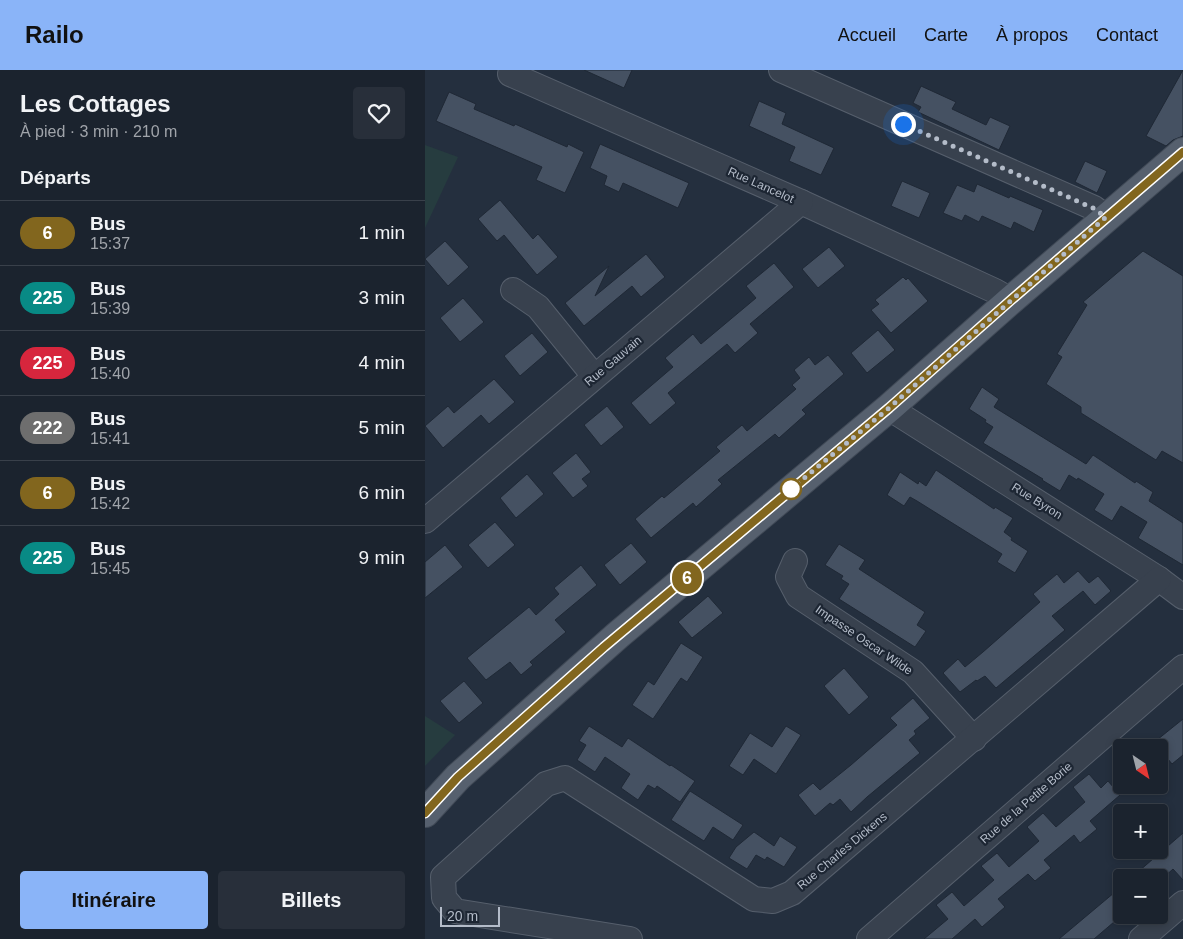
<!DOCTYPE html>
<html lang="fr">
<meta charset="utf-8">
<style>
:root{--surface:#1b232e;--page:#282f3a;--text:#f1f3f6;--muted:#a0a4aa;--line:#39404a;--accent:#8ab4f8}
body{margin:0;font-family:Arial,sans-serif;background:var(--page);color:var(--text);height:100vh;display:flex;flex-direction:column;font-size:19px;white-space:nowrap}
*{box-sizing:border-box;margin:0}
p{font-size:16px;color:var(--muted)}
.icon{flex:none;width:28px;height:28px;fill:none;stroke:currentColor;stroke-width:2;stroke-linecap:round;stroke-linejoin:round}
.map{position:relative;flex:1;overflow:hidden}
.panel{display:flex;flex-direction:column;background:var(--surface);width:425px}
.panel>*{flex:none}
.badge{padding:0 10px;border-radius:16px;font-size:18px;line-height:32px}
.needle{width:32px;rotate:145deg}
.fabs{position:absolute;left:688px;top:669px;display:grid;gap:10px}
.fabs a{display:grid;place-items:center;width:55px;height:55px;border-radius:5px;background:var(--surface);box-shadow:0 2px 8px #0003,0 0 0 1px var(--line);font-size:25px}
.scale{position:absolute;left:15px;bottom:12px;width:60px;box-sizing:border-box;padding-left:5px;border:2px solid #b4bcc9;border-top:0;font-size:14px;line-height:18px;white-space:nowrap;color:#b4bcc9;-webkit-text-stroke:4px #1d2633;paint-order:stroke}
.you{position:absolute;width:25px;height:25px;margin:-12px;border:4px solid #fff;border-radius:50%;background:#1a73e8;box-shadow:0 0 0 8px #1a73e833}
.map>.badge{position:absolute;translate:-50% -50%;box-shadow:0 0 0 2px #fff}
h2{padding:0 20px;font-size:19px;line-height:45px}
.round{display:grid;place-items:center;flex:none;width:52px;height:52px;border-radius:5px;background:var(--page)}
.overview{display:flex;align-items:center;justify-content:space-between;height:85px;padding:0 20px}
h1{font-size:24px;font-weight:600;line-height:38px}
.button{display:flex;gap:10px;margin-top:auto;padding:10px 20px}
.button a{flex:1;height:58px;border-radius:5px;background:var(--accent);color:#111;font-size:20px;font-weight:600;line-height:58px;text-align:center}
.button a+a{background:var(--page);color:var(--text)}
ul{padding:0;list-style:none}
li{display:flex;align-items:center;gap:15px;height:65px;padding:0 20px;border-top:1px solid var(--line)}
li div{flex:1}
li b{display:block;font-size:19px}
li em{font-style:normal}
li .badge{min-width:55px;font-weight:700;text-align:center}
header{display:flex;align-items:center;gap:30px;box-sizing:border-box;height:70px;padding:0 25px;background:var(--accent);color:#111}
header strong{font-size:24px}
nav{display:flex;gap:28px;margin-inline-start:auto;font-size:18px}
main{display:flex;flex:1;min-height:0}
.map>svg:first-child{display:block}
.green{fill:#263c3f}
.building{fill:#455162;stroke:#1f2835}
.lines{fill:none;stroke-linecap:round;stroke-linejoin:round}
.minor-casing{stroke:#565f6c;stroke-width:26}
.primary-casing{stroke:#414a57;stroke-width:30}
.minor{stroke:#38414e;stroke-width:24}
.primary{stroke:#56606e;stroke-width:28}
.line-casing{stroke:#fff;stroke-width:11}
.line{stroke:#82661e;stroke-width:8}
.walk{stroke:#b4bcc9;stroke-width:5;stroke-dasharray:0 9}
.stop-dot{fill:#fff;stroke:#82661e;stroke-width:2.5}
.labels{text-anchor:middle;dominant-baseline:central;stroke-width:4.5;stroke-linejoin:round;paint-order:stroke}
.street-label{font-size:12px;fill:#b4bcc9;stroke:#1d2633}
</style>
<header>
<strong>Railo</strong>
<nav><a>Accueil</a><a>Carte</a><a>À propos</a><a>Contact</a></nav>
</header>
<main>
<section class="panel">
<div class="overview"><div><h1>Les Cottages</h1><p>À pied · 3 min · 210 m</p></div><a class="round"><svg class="icon" aria-label="heart" viewBox="0 0 24 24"><path d="M12 20l-8-8c-3-5 5-10 8-4 3-6 11-1 8 4z"/></svg></a></div>
<h2>Départs</h2>
<ul>
<li><span class="badge" style="background:#82661e;color:#fff">6</span><div><b>Bus</b><p>15:37</p></div><em>1 min</em></li>
<li><span class="badge" style="background:#088a85;color:#fff">225</span><div><b>Bus</b><p>15:39</p></div><em>3 min</em></li>
<li><span class="badge" style="background:#d7263d;color:#fff">225</span><div><b>Bus</b><p>15:40</p></div><em>4 min</em></li>
<li><span class="badge" style="background:#6e6e6e;color:#fff">222</span><div><b>Bus</b><p>15:41</p></div><em>5 min</em></li>
<li><span class="badge" style="background:#82661e;color:#fff">6</span><div><b>Bus</b><p>15:42</p></div><em>6 min</em></li>
<li><span class="badge" style="background:#088a85;color:#fff">225</span><div><b>Bus</b><p>15:45</p></div><em>9 min</em></li>
</ul>
<div class="button"><a>Itinéraire</a><a>Billets</a></div>
</section>
<div class="map">
<svg width="758" height="869" viewBox="0 0 758 869">
<rect width="100%" height="100%" fill="#242f3e"/>
<g class="green">
<path d="M0,75l33,12 -33,71z"/>
<path d="M0,646l30,19 -30,31z"/>
</g>
<g class="building">
<path d="M159,0h48l-8,18z"/>
<path d="M758,0v66l-10,4 -7,6 -20,-10z"/>
<path d="M496,16l35,16 -4,7 34,16 4,-8 20,9 -11,24 -81,-38 3,-5 -8,-4z"/>
<path d="M24,22l27,12 -2,5 40,17 1,-2 52,23 1,-3 16,8 -19,41 -29,-13 6,-13 -106,-46z"/>
<path d="M334,31l27,12 -4,11 52,24 -13,27 -32,-14 6,-14 -46,-21z"/>
<path d="M175,74l89,39 -11,25 -55,-25 -4,9 -15,-7 3,-9 -17,-8z"/>
<path d="M660,91l22,10 -10,22 -22,-11z"/>
<path d="M477,111l28,12 -11,25 -28,-12z"/>
<path d="M552,114l32,14 1,-2 33,14 -9,22 -20,-10 -3,7 -29,-13 -3,6 -14,-7 -3,6 -19,-8 14,-28 17,7z"/>
<path d="M75,130l33,39 5,-5 20,23 -21,18 -33,-40 -7,6 -19,-22z"/>
<path d="M20,171l24,26 -21,19 -23,-27z"/>
<path d="M404,177l16,19 -27,22 -16,-19z"/>
<path d="M718,181l40,25v187l-21,-12 -6,9 -75,-47v-6l-35,-23 16,-27 -5,-3 30,-49 -4,-3z"/>
<path d="M221,184l19,23 -24,20 -9,-11 -48,40 -19,-23 44,-37 -14,30z"/>
<path d="M349,193l20,24 -44,37 8,9 -23,20 -8,-9 -59,49 8,10 -26,22 -19,-22 42,-36 -8,-9 28,-24 8,10 55,-46 -10,-12z"/>
<path d="M478,207l3,3 2,-2 20,23 -37,32 -20,-23 8,-6 -4,-4z"/>
<path d="M38,228l21,24 -24,20 -20,-24z"/>
<path d="M453,260l17,20 -28,23 -16,-20z"/>
<path d="M107,263l16,19 -28,24 -16,-20z"/>
<path d="M403,285l16,19 -42,36 4,4 -27,24 -4,-4 -57,46 4,4 -26,23 -3,-4 -42,35 -16,-19 27,-23 2,2 56,-47 -4,-4 26,-22 5,6 49,-42 -4,-4 8,-7 -6,-8 15,-13 6,8z"/>
<path d="M69,309l21,23 -26,22 -8,-9 -38,33 -18,-22 23,-20 6,7z"/>
<path d="M557,317l17,12 -5,8 58,36 34,21 7,-9 42,28 1,-2 17,11 -4,9 34,22v42l-45,-27 9,-16 -26,-16 -9,15 -18,-11 10,-16 -26,-16 -1,2 -8,-5 -9,16 -18,-11 1,-1 -60,-36 10,-16 -8,-5 1,-2 -17,-11z"/>
<path d="M182,336l17,21 -23,19 -17,-21z"/>
<path d="M151,383l15,19 -9,7 6,7 -15,12 -21,-25z"/>
<path d="M511,400l58,39 1,-2 18,11 -9,14 8,6 -1,2 17,11 -13,22 -18,-11 5,-8 -85,-53 -7,-4 -6,9 -17,-11 13,-23 18,12 1,-3 7,5z"/>
<path d="M102,404l17,20 -28,24 -16,-20z"/>
<path d="M70,452l20,23 -27,23 -20,-23z"/>
<path d="M206,473l16,19 -27,23 -16,-20z"/>
<path d="M414,474l26,16 -6,9 66,43 -8,13 9,6 -11,16 -76,-48 10,-15 -8,-5 2,-3 -18,-11z"/>
<path d="M20,475l18,22 -38,31v-36z"/>
<path d="M156,495l16,20 -42,35 11,12 -36,30 3,3 -12,10 -11,-13 -24,18 -19,-22 62,-51 7,8 23,-21 -5,-6z"/>
<path d="M653,501l11,12 9,-7 13,15 -16,14 -12,-14 -31,25 13,14 -69,58 -11,-12 -8,5 -1,-1 -16,12 -17,-19 15,-14 7,8 18,-15 57,-50 -7,-8 24,-20 7,9z"/>
<path d="M283,526l15,17 -31,25 -14,-16z"/>
<path d="M256,573l22,14 -16,25 -6,-4 -28,41 -21,-14 16,-24 6,4z"/>
<path d="M419,598l25,29 -20,18 -25,-29z"/>
<path d="M39,611l19,22 -24,20 -19,-22z"/>
<path d="M488,628l17,20 -16,13 2,3 -7,6 11,13 -53,44 -16,15 -11,-13 -7,6 -3,-2 -15,13 -17,-21 15,-12 7,7 31,-25 46,-40 -7,-7z"/>
<path d="M758,649v36l-11,9 -13,-16h-12z"/>
<path d="M164,656l33,21 6,-9 42,28 1,-1 24,16 -15,21 -23,-16 -2,3 -7,-4 -10,15 -17,-12 9,-14 -25,-17 -10,15 -18,-12 9,-15 -7,-4z"/>
<path d="M361,656l15,9 -25,39 -22,-15 -11,16 -14,-9 21,-33 22,14z"/>
<path d="M664,704l12,14 7,-7 12,14 -30,26 7,8 -17,14 -6,-8 -30,25 7,8 -16,13 -7,-7 -30,25 7,8 -23,20 -7,-8 -23,20h-28l24,-20 -12,-14 16,-13 12,14 30,-26 -13,-14 16,-13 12,14 30,-26 -12,-14 16,-14 13,14 29,-25 -12,-15z"/>
<path d="M265,721l53,34 -10,15 -20,-13 -9,14 -33,-21z"/>
<path d="M329,762l20,14 6,-10 17,11 -13,20 -17,-10 -2,3 -9,-5 -9,14 -18,-11 7,-11z"/>
<path d="M758,763v47l-10,-11 -10,9h-32z"/>
<path d="M696,817v29l-27,23h-35z"/>
</g>
<g class="lines">
<g class="minor-casing">
<g id="minor">
<path d="M356,0l313,138 12,9"/>
<path d="M85,4l291,128 194,89 16,9"/>
<path d="M88,220l25,17 56,69"/>
<path d="M464,338l270,171 24,18"/>
<path d="M0,451l376,-319"/>
<path d="M370,491l-7,16 10,19 115,76 61,67"/>
<path d="M205,869l-175,-28 -11,-13 -1,-21 103,-93 19,-6 189,121 19,2 19,-8 367,-314"/>
<path d="M444,869l314,-272"/>
<path d="M716,869l42,-36"/>
</g>
</g>
<g class="primary-casing">
<path id="primary" d="M0,743l33,-36 160,-142 271,-227 122,-108 172,-148"/>
</g>
<use href="#minor" class="minor"/>
<use href="#primary" class="primary"/>
</g>
<g class="lines">
<g class="line-casing">
<path id="line" d="M0,743l33,-36 146,-130 285,-239 122,-108 172,-148"/>
</g>
<use href="#line" class="line"/>
<path class="walk" d="M366,419l98,-81 217,-191 -13,-9 -190,-84"/>
</g>
<circle class="stop-dot" cx="366" cy="419" r="10"/>
<g class="labels">
<g class="street-label">
<text transform="translate(336 115) rotate(24)">Rue Lancelot</text>
<text transform="translate(188 291) rotate(-40)">Rue Gauvain</text>
<text transform="translate(612 431) rotate(32)">Rue Byron</text>
<text transform="translate(439 570) rotate(34)">Impasse Oscar Wilde</text>
<text transform="translate(601 733) rotate(-41)">Rue de la Petite Borie</text>
<text transform="translate(417 781) rotate(-40)">Rue Charles Dickens</text>
</g>
</g>
</svg>
<div class="fabs">
<a><svg class="needle" viewBox="-14 -14 28 28"><path d="M0-13l5 13h-10z" fill="#e53935"/><path d="M0 13l5-13h-10z" fill="#a0a4aa"/></svg></a>
<a>+</a>
<a>−</a>
</div>
<div class="scale">20 m</div>
<div class="you" style="left:478px;top:54px"></div>
<b class="badge" style="left:262px;top:508px;background:#82661e;color:#fff">6</b>
</div>
</main>
